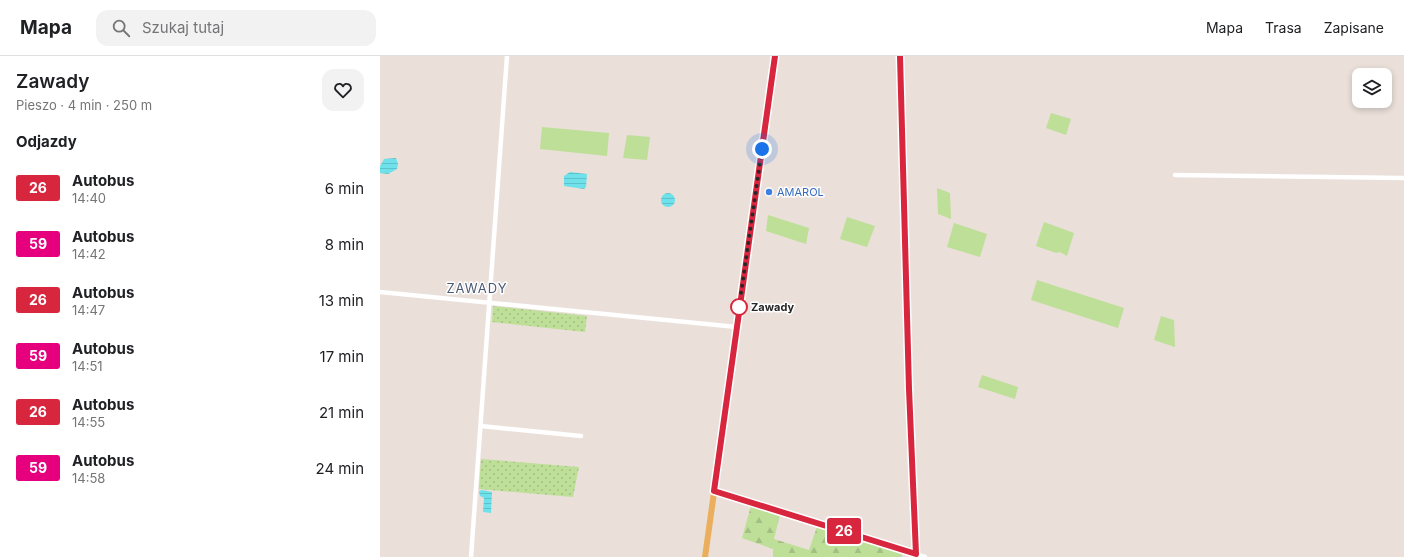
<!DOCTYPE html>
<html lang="pl">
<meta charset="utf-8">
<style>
:root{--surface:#fff;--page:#f2f2f2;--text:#202124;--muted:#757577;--line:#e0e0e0}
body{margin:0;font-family:Inter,sans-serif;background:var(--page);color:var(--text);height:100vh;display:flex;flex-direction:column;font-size:15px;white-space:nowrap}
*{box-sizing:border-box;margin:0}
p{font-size:13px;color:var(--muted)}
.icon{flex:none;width:22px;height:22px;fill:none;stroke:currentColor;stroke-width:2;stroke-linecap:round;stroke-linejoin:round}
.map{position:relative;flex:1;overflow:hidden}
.side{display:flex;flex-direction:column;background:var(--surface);width:380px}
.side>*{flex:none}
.badge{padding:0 8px;border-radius:3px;font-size:14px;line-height:26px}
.tools{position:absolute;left:972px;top:12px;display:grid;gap:8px}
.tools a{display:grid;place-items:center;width:40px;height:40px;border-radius:8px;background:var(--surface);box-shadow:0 2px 6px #0003;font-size:20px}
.you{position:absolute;width:20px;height:20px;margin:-10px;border:3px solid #fff;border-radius:50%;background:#1a73e8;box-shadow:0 0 0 6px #1a73e833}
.map>.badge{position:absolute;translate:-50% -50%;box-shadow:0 0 0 2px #fff}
h2{padding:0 16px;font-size:15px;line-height:36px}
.round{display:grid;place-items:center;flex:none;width:42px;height:42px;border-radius:12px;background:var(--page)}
.overview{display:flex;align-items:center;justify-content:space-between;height:68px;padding:0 16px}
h1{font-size:19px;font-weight:600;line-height:30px}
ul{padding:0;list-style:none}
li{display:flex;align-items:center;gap:12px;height:56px;padding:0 16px}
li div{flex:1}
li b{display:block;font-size:15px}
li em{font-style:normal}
li .badge{min-width:44px;font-weight:700;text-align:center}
header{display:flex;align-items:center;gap:24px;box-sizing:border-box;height:56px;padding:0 20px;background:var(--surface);border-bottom:1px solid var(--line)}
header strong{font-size:19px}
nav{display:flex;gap:22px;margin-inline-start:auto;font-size:14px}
.search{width:280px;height:36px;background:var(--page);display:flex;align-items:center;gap:10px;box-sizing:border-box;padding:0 14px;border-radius:12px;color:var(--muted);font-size:15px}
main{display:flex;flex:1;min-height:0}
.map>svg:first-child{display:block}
.grass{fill:url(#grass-dots)}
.forest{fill:url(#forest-firs)}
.garden{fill:#bedf97}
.water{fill:url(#water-rules)}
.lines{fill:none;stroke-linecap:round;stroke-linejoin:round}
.minor{stroke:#fff;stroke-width:4.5}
.major{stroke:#ebae5d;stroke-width:6}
.line-casing{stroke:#fff;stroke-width:9}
.line{stroke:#d7263d;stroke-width:6}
.walk{stroke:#272727;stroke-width:4;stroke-dasharray:0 7.2}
.shop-dot{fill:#3f7fe0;stroke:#fff;stroke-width:1.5}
.stop-dot{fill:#fff;stroke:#d7263d;stroke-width:2}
.labels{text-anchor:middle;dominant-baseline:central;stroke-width:3;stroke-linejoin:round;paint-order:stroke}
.shop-label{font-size:11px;fill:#366cbe;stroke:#fff;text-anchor:start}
.stop-label{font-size:11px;font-weight:bold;fill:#272727;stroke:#fff;text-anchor:start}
.quarter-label{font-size:13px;letter-spacing:1px;fill:#4a5a76;stroke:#fff}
</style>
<header>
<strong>Mapa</strong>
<div class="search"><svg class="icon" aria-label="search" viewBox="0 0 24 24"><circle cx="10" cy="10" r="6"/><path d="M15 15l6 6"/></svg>Szukaj tutaj</div>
<nav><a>Mapa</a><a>Trasa</a><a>Zapisane</a></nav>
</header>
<main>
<section class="side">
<div class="overview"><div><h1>Zawady</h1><p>Pieszo · 4 min · 250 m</p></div><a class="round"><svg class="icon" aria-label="heart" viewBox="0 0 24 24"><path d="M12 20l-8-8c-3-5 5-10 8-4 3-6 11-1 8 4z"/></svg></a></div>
<h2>Odjazdy</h2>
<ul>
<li><span class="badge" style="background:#d7263d;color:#fff">26</span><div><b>Autobus</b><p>14:40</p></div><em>6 min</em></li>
<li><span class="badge" style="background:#e6007e;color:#fff">59</span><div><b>Autobus</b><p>14:42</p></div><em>8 min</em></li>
<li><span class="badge" style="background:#d7263d;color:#fff">26</span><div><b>Autobus</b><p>14:47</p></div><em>13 min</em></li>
<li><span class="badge" style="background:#e6007e;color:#fff">59</span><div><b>Autobus</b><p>14:51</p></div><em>17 min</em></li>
<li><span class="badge" style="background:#d7263d;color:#fff">26</span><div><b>Autobus</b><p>14:55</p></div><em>21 min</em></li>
<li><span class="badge" style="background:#e6007e;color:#fff">59</span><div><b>Autobus</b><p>14:58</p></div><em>24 min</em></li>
</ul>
</section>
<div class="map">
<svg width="1024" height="501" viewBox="0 0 1024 501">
<defs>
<pattern id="grass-dots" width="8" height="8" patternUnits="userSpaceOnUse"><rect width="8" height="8" fill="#bedf97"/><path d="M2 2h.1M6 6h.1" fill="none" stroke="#a3bf82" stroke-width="1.8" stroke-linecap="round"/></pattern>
<pattern id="forest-firs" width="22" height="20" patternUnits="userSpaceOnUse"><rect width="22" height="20" fill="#bedf97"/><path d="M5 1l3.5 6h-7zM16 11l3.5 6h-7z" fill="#a3bf82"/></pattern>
<pattern id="water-rules" width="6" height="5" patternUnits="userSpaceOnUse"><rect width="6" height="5" fill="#6ee1ea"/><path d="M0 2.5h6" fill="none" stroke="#5fc1c9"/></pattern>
</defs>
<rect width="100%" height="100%" fill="#eadfd9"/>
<g class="grass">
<path d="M113,250l94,10 -2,16 -93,-10z"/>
<path d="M101,403l98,8 -6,30 -94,-8z"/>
</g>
<path class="forest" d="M371,450l29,9 -6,24 35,11 8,-23 85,26v4h-129v-8l-31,-11z"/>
<g class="garden">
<path d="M671,57l20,6 -5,16 -20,-7z"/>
<path d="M162,71l67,6 -2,23 -67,-7z"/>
<path d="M247,79l23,2 -3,23 -24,-2z"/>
<path d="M557,132l13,5 1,26 -13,-5z"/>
<path d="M388,159l41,13 -3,16 -40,-13z"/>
<path d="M467,161l28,9 -8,21 -27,-8z"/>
<path d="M664,166l30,11 -7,23 -7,-4 -4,1 -20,-7z"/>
<path d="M574,167l33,11 -7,23 -33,-10z"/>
<path d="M657,224l87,28 -6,20 -87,-28z"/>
<path d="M781,260l13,4 1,27 -21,-7z"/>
<path d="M602,319l36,12 -3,12 -37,-12z"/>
</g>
<g class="water">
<path d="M16,102l2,6 -1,5 -9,5 -8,-1v-7l4,-7z"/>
<path d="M190,116l17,2 -1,13 -2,2 -20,-3v-10z"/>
<circle cx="288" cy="144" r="7"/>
<path d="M102,434l10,2 -1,21 -8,-1 1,-14 -4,-2 -1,-5z"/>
</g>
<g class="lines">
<g class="minor">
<path d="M520,0l9,333 7,168"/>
<path d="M795,119l229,3"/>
<path d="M0,236l357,35"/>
<path d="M101,370l100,10"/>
<path d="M334,435l211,66"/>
<path d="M91,501l36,-501"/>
</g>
<path class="major" d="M325,501l70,-501"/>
</g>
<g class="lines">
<g class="line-casing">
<path id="line" d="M395,0l-61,435 202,63 -7,-165 -9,-333"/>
</g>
<use href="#line" class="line"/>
<path class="walk" d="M359,251l23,-158"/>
</g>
<circle class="shop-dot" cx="389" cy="136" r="4"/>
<circle class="stop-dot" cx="359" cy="251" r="8"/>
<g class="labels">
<g class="shop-label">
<text x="397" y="136">AMAROL</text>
</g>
<g class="stop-label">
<text x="371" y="251">Zawady</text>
</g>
<g class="quarter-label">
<text x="97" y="232">ZAWADY</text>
</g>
</g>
</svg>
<div class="tools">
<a><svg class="icon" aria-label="layers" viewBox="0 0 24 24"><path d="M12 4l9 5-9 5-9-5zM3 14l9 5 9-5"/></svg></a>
</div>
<div class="you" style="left:382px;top:93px"></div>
<b class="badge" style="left:464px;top:475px;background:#d7263d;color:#fff">26</b>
</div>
</main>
